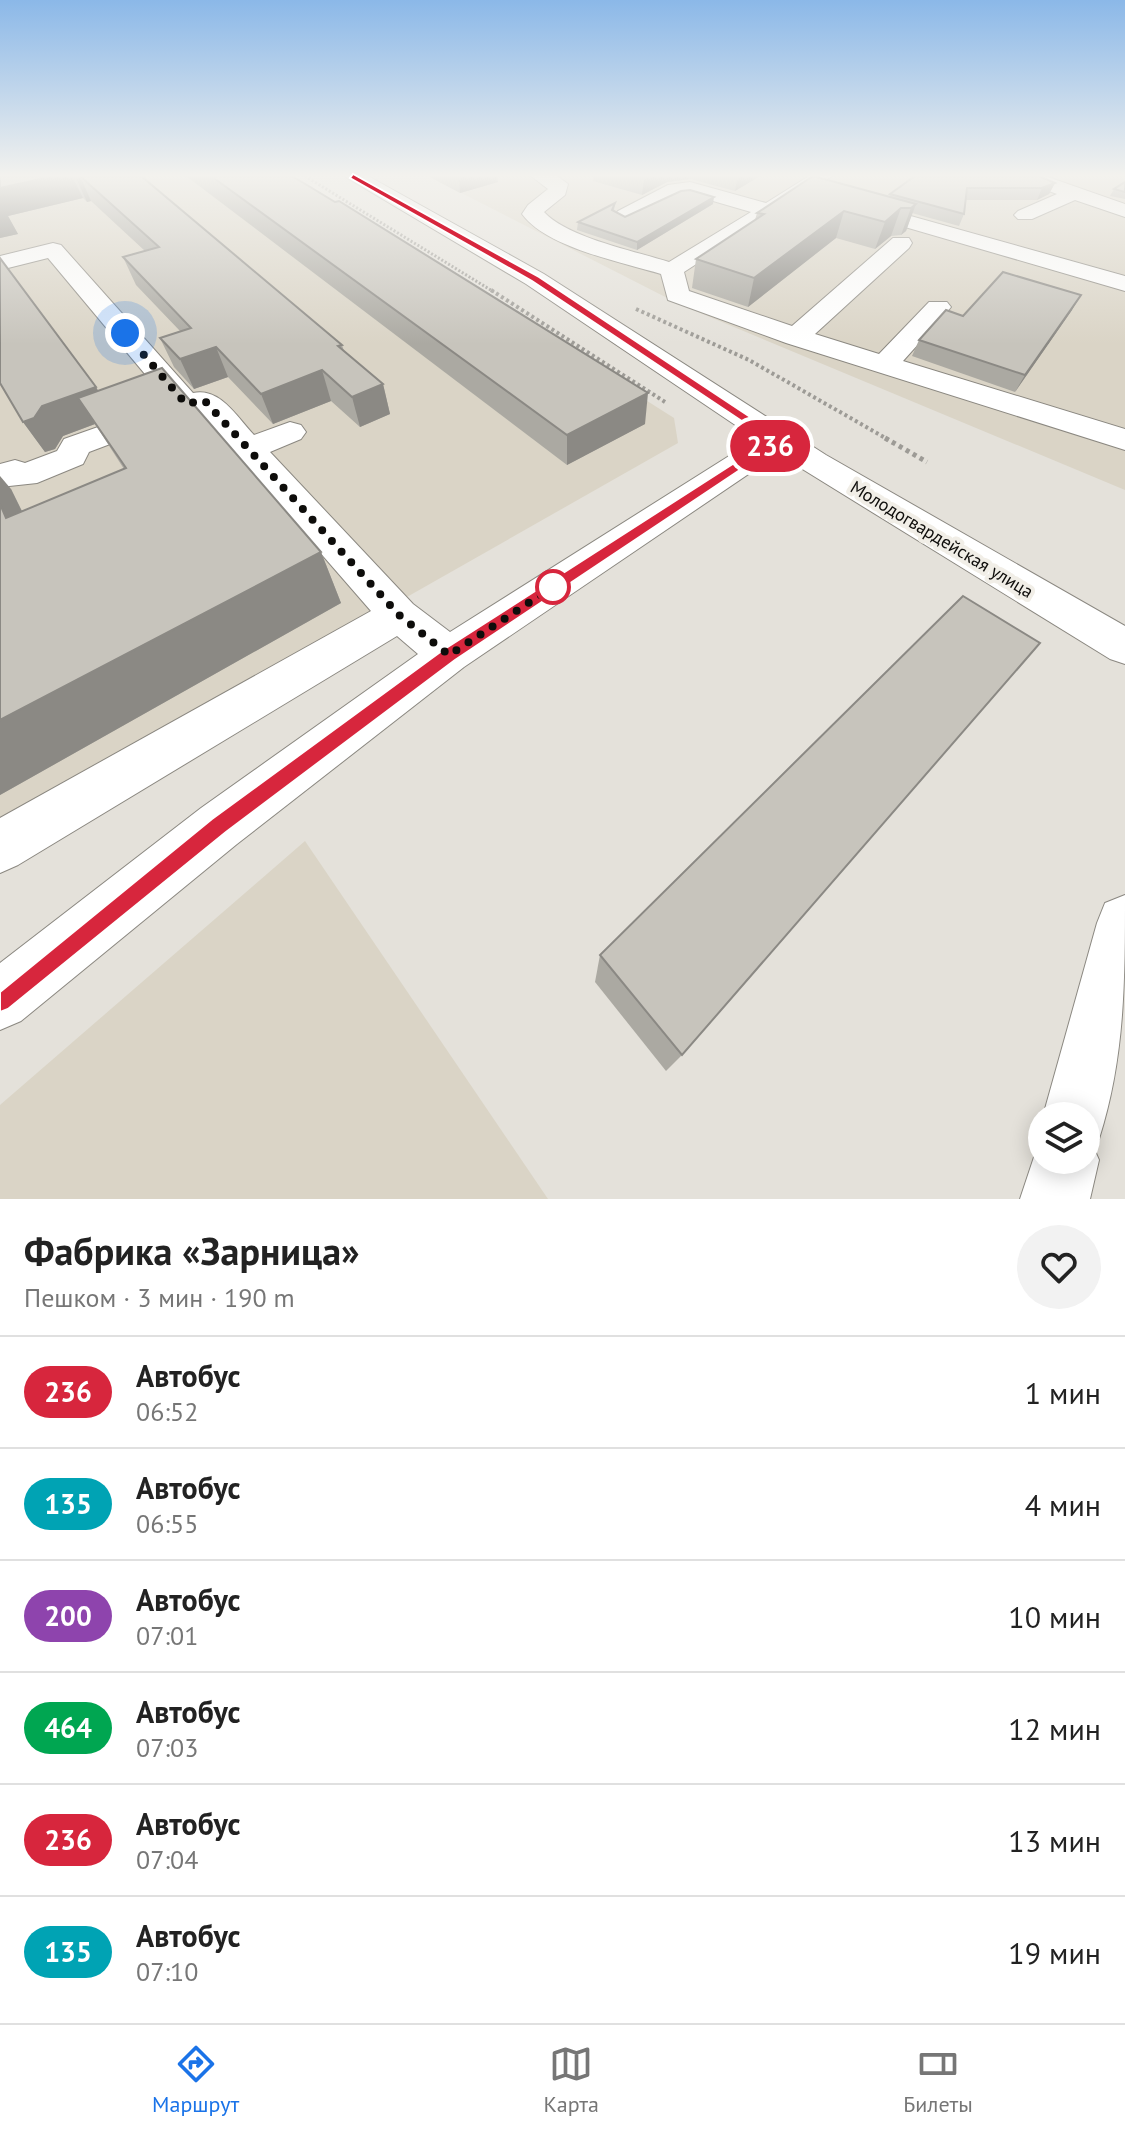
<!DOCTYPE html>
<html lang="ru">
<meta charset="utf-8">
<style>
:root{--surface:#fff;--page:#f2f2f2;--text:#222;--muted:#767676;--line:#e0e0e0;--accent:#1a73e8}
body{margin:0;font-family:"PT Sans",sans-serif;background:var(--page);color:var(--text);height:100vh;display:flex;flex-direction:column;font-size:30px;white-space:nowrap}
*{box-sizing:border-box;margin:0}
p{font-size:26px;color:var(--muted)}
.icon{flex:none;width:44px;height:44px;fill:none;stroke:currentColor;stroke-width:2;stroke-linecap:round;stroke-linejoin:round}
.map{position:relative;height:1199px;overflow:hidden}
.sheet{display:flex;flex-direction:column;background:var(--surface);flex:1}
.sheet>*{flex:none}
.badge{padding:0 16px;border-radius:26px;font-size:28px;line-height:52px}
.fabs{position:absolute;left:1028px;top:1102px;display:grid;gap:16px}
.fabs a{display:grid;place-items:center;width:72px;height:72px;border-radius:50%;background:var(--surface);box-shadow:0 4px 20px #0003;font-size:40px}
.you{position:absolute;width:40px;height:40px;margin:-20px;border:6px solid #fff;border-radius:50%;background:#1a73e8;box-shadow:0 0 0 12px #1a73e833}
.map>.badge{position:absolute;translate:-50% -50%;box-shadow:0 0 0 4px #fff}
.round{display:grid;place-items:center;flex:none;width:84px;height:84px;border-radius:42px;background:var(--page)}
.summary{display:flex;align-items:center;justify-content:space-between;height:136px;padding:0 24px}
h1{font-size:38px;font-weight:800;line-height:60px}
ul{padding:0;list-style:none}
li{display:flex;align-items:center;gap:24px;height:112px;padding:0 24px;border-top:2px solid var(--line)}
li div{flex:1}
li b{display:block;font-size:30px}
li em{font-style:normal}
li .badge{min-width:88px;font-weight:700;text-align:center}
.menu{display:flex;justify-content:space-around;align-items:center;height:112px;border-top:2px solid var(--line);background:var(--surface);font-size:22px;color:var(--muted)}
.menu a{display:grid;justify-items:center;gap:4px}
.menu .current{color:var(--accent)}
.map>svg:first-child{display:block}
.built{fill:#dad4c6}
.lines{fill:none;stroke-linecap:round;stroke-linejoin:round}
.minor-casing{stroke:#8b8881;stroke-width:2}
.path-far2{stroke:#9d9b96;stroke-width:3;stroke-dasharray:2 2;stroke-linecap:butt}
.path-far1{stroke:#9d9b96;stroke-width:4;stroke-dasharray:3 3;stroke-linecap:butt}
.path{stroke:#9d9b96;stroke-width:5;stroke-dasharray:4 4;stroke-linecap:butt}
.minor{fill:#fff;fill-rule:evenodd}
.wall{fill:#aba9a2}
.shaded-wall{fill:#8b8984}
.building{fill:#c7c4bc;stroke:#8b8984;stroke-width:2}
.line{fill:#d7263d;stroke:#fff;stroke-width:2}
.walk{stroke:#0e0d0b;stroke-width:8;stroke-dasharray:0 14.4}
.stop-dot{fill:#fff;stroke:#d7263d;stroke-width:4}
.labels{text-anchor:middle;dominant-baseline:central;stroke-width:8;stroke-linejoin:round;paint-order:stroke}
.far-street-label{font-size:18px;fill:#0e0d0b;stroke:#f1eee7}
</style>
<div class="map">
<svg width="1125" height="1199" viewBox="0 0 1125 1199">
<rect width="100%" height="100%" fill="#e4e1da"/>
<g class="built">
<path d="M0,176h292l382,242 4,25 -678,385z"/>
<path d="M428,176h697v314l-444,-185z"/>
<path d="M305,841l243,358h-548v-94z"/>
</g>
<g class="lines">
<g class="minor-casing">
<g id="minor">
<path d="M344,176h24l176,98 282,181 299,171v38l-15,-5 -332,-205 -314,213 -227,177 -216,177 -21,9v-67l201,-155 217,-154 -21,-18 -379,229 -18,8v-55l371,-207 -174,-200 -11,2 -11,-3 -127,-152 -48,12v-14l53,-13 8,2 132,148c27,-6 44,24 61,42l36,-13 11,3 5,7 -5,7 -31,13 143,152 37,28 306,-193 -230,-155z"/>
<path d="M531,176h26l11,8 -3,11 -21,17c24,26 91,39 125,50l82,-50 -62,-18 -10,1 -54,26 -7,-2 -4,-4 4,-4 50,-26 22,-3 76,21 43,-27h23l-148,96 5,19 103,35 101,-88h16l3,5 -3,5 -94,86 64,20 50,-52h18l4,5 -4,5 -44,49 222,68v21l-339,-107 -118,-43 -7,-26c-39,-12 -114,-26 -139,-60l6,-9 20,-16z"/>
<path d="M1017,176h28l80,28v13l-50,-17 -43,19h-14l-4,-4 4,-4 39,-17 -38,-14z"/>
<path d="M857,201l268,75v15l-275,-80 -3,-4z"/>
<path d="M152,408l11,2 5,7 -5,7 -74,28 -6,12 -46,19 -37,4v-23l15,-4 10,3 32,-12 7,-12z"/>
<path d="M1125,895c0,85 0,163 -26,244l-8,3 8,18 -9,39h-70l21,-63 1,24h44v-44h-43l54,-193 8,-20z"/>
</g>
</g>
<path class="path-far2" d="M305,176l189,116"/>
<g class="path-far1">
<path d="M491,290l174,112"/>
<path d="M636,309l113,51 140,80"/>
</g>
<path class="path" d="M885,438l42,24"/>
<use href="#minor" class="minor"/>
</g>
<g class="wall">
<path d="M0,176h141l201,169 2,6 39,33 7,30 -30,13 -29,-26 -58,23 -45,-47 -34,12 -20,-22 -14,-29 20,-7 -44,-46 -13,-28 22,-6 -54,-50 -4,1 -4,-4 -75,18 10,18 -18,4z"/>
<path d="M186,176h106l353,248 -78,41z"/>
<path d="M428,176h69l1,6 -38,11z"/>
<path d="M594,176h166l-25,15 -45,-12 -23,3 -25,13 -49,-14z"/>
<path d="M1125,182v17l-15,-3 4,-7z"/>
<path d="M1055,183l-6,11 -12,6h-71l-2,14 -5,12 -47,-13 -6,18 -5,4 -10,1 -16,13 -39,-11 -88,69 -56,-19 4,-29 59,-39 2,-7 132,-16 1,-3z"/>
<path d="M615,203l-1,8 11,6 88,-13 -76,46 -60,-20 1,-8z"/>
<path d="M1072,310l-57,82 -103,-36 7,-16 44,-24z"/>
<path d="M98,391l223,161 20,51 -341,192 11,-306 11,22 102,-42 -29,-45 -32,12 -8,13 -10,3 -22,-30z"/>
<path d="M600,955l82,100 -16,16 -71,-89z"/>
</g>
<g class="shaded-wall">
<path d="M54,176h18l11,22 -75,18 10,18 -18,4v-50z"/>
<path d="M75,176h5l11,25 -4,1z"/>
<path d="M459,176h38l1,6 -38,11z"/>
<path d="M649,176h41v3l-23,3 -25,13 2,-16z"/>
<path d="M738,176h22l-25,15z"/>
<path d="M1055,183l-6,11 -12,6 5,-12z"/>
<path d="M714,197l-1,7 -76,46v-8z"/>
<path d="M916,204l-10,27 -5,4 10,-27z"/>
<path d="M901,208l-10,28 -16,13 10,-27z"/>
<path d="M844,211l-8,27 -88,69 6,-29z"/>
<path d="M1081,295l-9,15 -57,82 10,-17z"/>
<path d="M216,347l12,30 -34,12 -14,-30z"/>
<path d="M322,370l9,31 -58,23 -12,-30z"/>
<path d="M383,384l7,30 -30,13 -8,-30z"/>
<path d="M96,387l18,30 -36,-19 17,26 -32,12 -8,13 -10,3 -22,-30 19,-16z"/>
<path d="M648,393l-3,31 -78,41v-30z"/>
<path d="M0,476l11,13 39,80 -44,-51 -6,-14z"/>
<path d="M321,552l20,51 -341,192v-75z"/>
</g>
<g class="building">
<path d="M0,176h54l-54,12z"/>
<path d="M80,176h61l201,169 -4,1 45,38 -31,13 -30,-27 -61,24 -45,-47 -36,12 -20,-21 31,-10 -68,-71 36,-10z"/>
<path d="M211,176h81l43,26 4,-1 309,192 -81,42z"/>
<path d="M813,176l103,28 -5,4h-10l-16,14 -41,-11 -90,67 -58,-19 68,-45 -7,-1z"/>
<path d="M915,176h124l16,7 -13,5h-75l-3,26 -74,-20z"/>
<path d="M1125,182v10l-11,-3z"/>
<path d="M690,190l24,7 -77,45 -59,-20 37,-19 -3,7 13,7 56,-26z"/>
<path d="M0,258l96,129 -54,19 -8,12 -11,4 -23,-39z"/>
<path d="M1003,272l78,23 -56,80 -106,-35 27,-30 17,6z"/>
<path d="M162,368l159,184 -321,168v-216l6,14 120,-50 -48,-70z"/>
<path d="M963,596l77,47 -358,412 -82,-100z"/>
</g>
<linearGradient id="sky" x2="0" y2="1"><stop stop-color="#8bb8e8"/><stop offset="0.51" stop-color="#f3f2ee"/><stop offset="1" stop-color="#f3f2ee" stop-opacity="0"/></linearGradient>
<rect width="1125" height="344" fill="url(#sky)"/>
<path class="line" d="M353,174l186,103 246,163 -330,220 -229,172 -218,177 -8,3v-20l212,-173 231,-169 327,-210 -238,-159 -182,-103z"/>
<g class="lines">
<path class="walk" d="M125,333l61,71 18,-4 195,215 50,40 104,-68"/>
</g>
<circle class="stop-dot" cx="553" cy="587" r="16"/>
<g class="labels">
<g class="far-street-label">
<text transform="translate(942 539) rotate(31)">Молодогвардейская улица</text>
</g>
</g>
</svg>
<div class="fabs">
<a><svg class="icon" aria-label="layers" viewBox="0 0 24 24"><path d="M12 4l9 5-9 5-9-5zM3 14l9 5 9-5"/></svg></a>
</div>
<div class="you" style="left:125px;top:333px"></div>
<b class="badge" style="left:770px;top:446px;background:#d7263d;color:#fff">236</b>
</div>
<section class="sheet">
<div class="summary"><div><h1>Фабрика «Зарница»</h1><p>Пешком · 3 мин · 190 m</p></div><a class="round"><svg class="icon" aria-label="heart" viewBox="0 0 24 24"><path d="M12 20l-8-8c-3-5 5-10 8-4 3-6 11-1 8 4z"/></svg></a></div>
<ul>
<li><span class="badge" style="background:#d7263d;color:#fff">236</span><div><b>Автобус</b><p>06:52</p></div><em>1 мин</em></li>
<li><span class="badge" style="background:#00a3b4;color:#fff">135</span><div><b>Автобус</b><p>06:55</p></div><em>4 мин</em></li>
<li><span class="badge" style="background:#8e44ad;color:#fff">200</span><div><b>Автобус</b><p>07:01</p></div><em>10 мин</em></li>
<li><span class="badge" style="background:#00a651;color:#fff">464</span><div><b>Автобус</b><p>07:03</p></div><em>12 мин</em></li>
<li><span class="badge" style="background:#d7263d;color:#fff">236</span><div><b>Автобус</b><p>07:04</p></div><em>13 мин</em></li>
<li><span class="badge" style="background:#00a3b4;color:#fff">135</span><div><b>Автобус</b><p>07:10</p></div><em>19 мин</em></li>
</ul>
</section>
<nav class="menu">
<a class="current"><svg class="icon" aria-label="directions" viewBox="0 0 24 24"><path d="M12 3l9 9-9 9-9-9zM9 14v-3h6M13 9l2 2-2 2"/></svg>Маршрут</a>
<a><svg class="icon" aria-label="map" viewBox="0 0 24 24"><path d="M3 6l6-2 6 2 6-2v14l-6 2-6-2-6 2zM9 4v14M15 6v14"/></svg>Карта</a>
<a><svg class="icon" aria-label="tickets" viewBox="0 0 24 24"><path d="M3 7h18v10H3zM15 7v10"/></svg>Билеты</a>
</nav>
